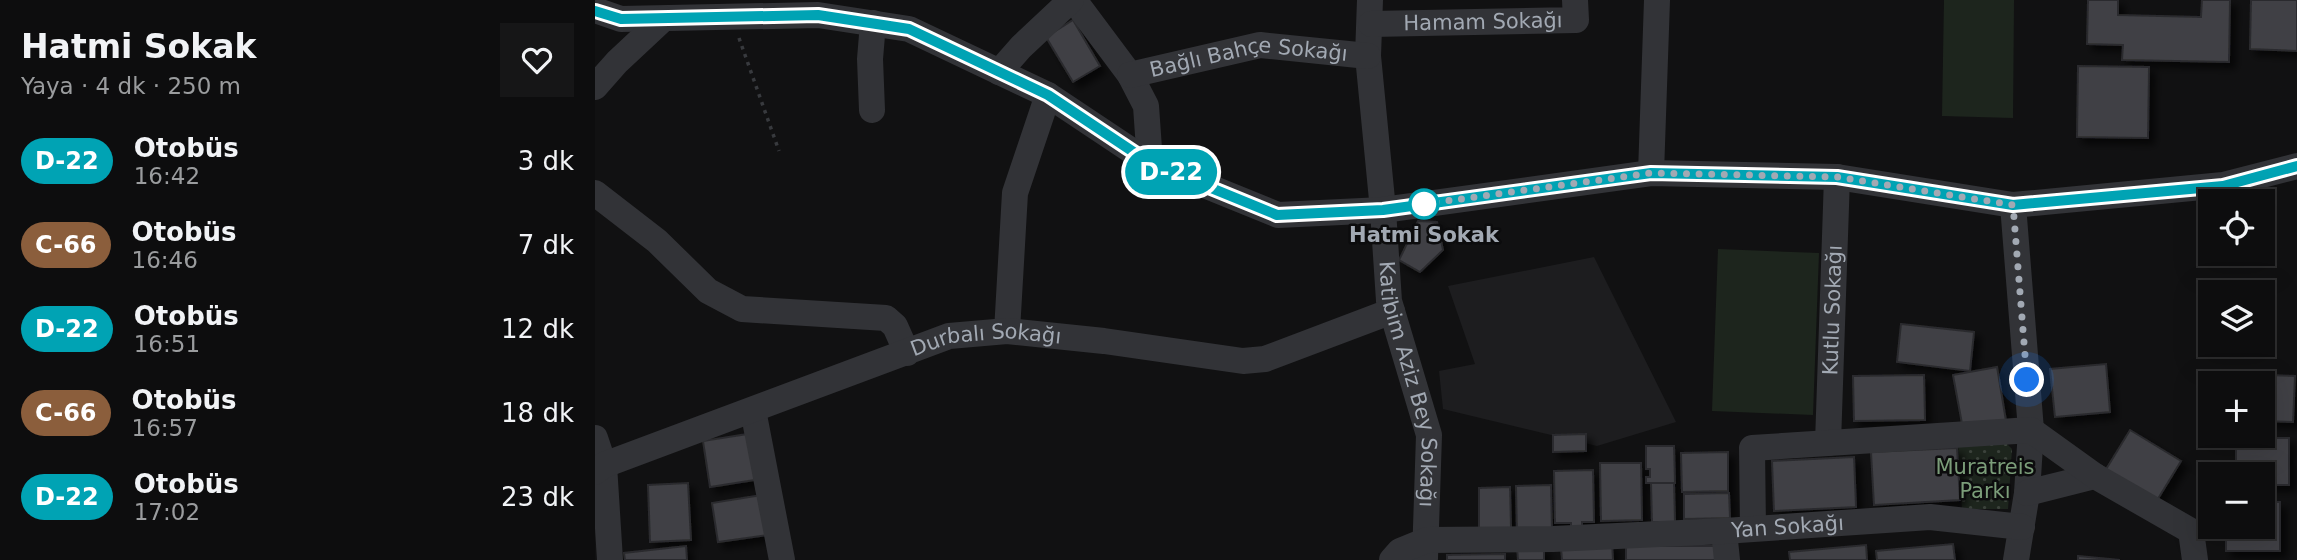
<!DOCTYPE html>
<html lang="tr">
<meta charset="utf-8">
<style>
:root{--surface:#0d0d0e;--page:#161617;--text:#f1f3f6;--muted:#9a9c9e;--line:#2d2d2e}
body{margin:0;font-family:"DejaVu Sans",sans-serif;background:var(--page);color:var(--text);height:100vh;display:flex;flex-direction:column;font-size:26px;white-space:nowrap}
*{box-sizing:border-box;margin:0}
p{font-size:23px;color:var(--muted)}
.icon{flex:none;width:38px;height:38px;fill:none;stroke:currentColor;stroke-width:2;stroke-linecap:round;stroke-linejoin:round}
.map{position:relative;flex:1;overflow:hidden}
.sheet{display:flex;flex-direction:column;background:var(--surface);width:595px}
.sheet>*{flex:none}
.badge{padding:0 14px;border-radius:23px;font-size:24px;line-height:46px}
.fabs{position:absolute;left:1603px;top:189px;display:grid;gap:14px}
.fabs a{display:grid;place-items:center;width:77px;height:77px;border-radius:0px;background:var(--surface);box-shadow:0 7px 28px #0002,0 0 0 2px var(--line);font-size:35px}
.you{position:absolute;width:35px;height:35px;margin:-18px;border:5px solid #fff;border-radius:50%;background:#1a73e8;box-shadow:0 0 0 10px #1a73e833}
.map>.badge{position:absolute;translate:-50% -50%;box-shadow:0 0 0 4px #fff}
.round{display:grid;place-items:center;flex:none;width:74px;height:74px;border-radius:0px;background:var(--page)}
.summary{display:flex;align-items:center;justify-content:space-between;height:119px;padding:0 21px}
h1{font-size:33px;font-weight:700;line-height:52px}
ul{padding:0;list-style:none}
li{display:flex;align-items:center;gap:21px;height:84px;padding:0 21px}
li div{flex:1}
li b{display:block;font-size:26px}
li em{font-style:normal}
li .badge{min-width:77px;font-weight:700;text-align:center}
main{display:flex;flex:1;min-height:0}
.map>svg:first-child{display:block}
.built{fill:#1d1d1f}
.park{fill:url(#park-dots)}
.garden{fill:#1d251d}
.building{fill:#404145;stroke:#2b2b2e;stroke-width:2;filter:url(#shadow)}
.lines{fill:none;stroke-linecap:round;stroke-linejoin:round}
.path{stroke:#383a3e;stroke-width:3.5;stroke-dasharray:3.5 5;stroke-linecap:butt}
.minor{stroke:#323337;stroke-width:26}
.line-casing{stroke:#fff;stroke-width:16}
.line{stroke:#00a3b4;stroke-width:10}
.walk{stroke:#a2a9b3;stroke-width:7;stroke-dasharray:0 12.6}
.stop-dot{fill:#fff;stroke:#00a3b4;stroke-width:3.5}
.labels{text-anchor:middle;dominant-baseline:central;stroke-width:5;stroke-linejoin:round;paint-order:stroke}
.street-label{font-size:21px;fill:#a2a9b3;stroke:#0c0c0d}
.stop-label{font-size:21px;font-weight:bold;fill:#a2a9b3;stroke:#0c0c0d}
.park-label{font-size:21px;fill:#7b9d79;stroke:#0c0c0d}
</style>
<main>
<section class="sheet">
<div class="summary"><div><h1>Hatmi Sokak</h1><p>Yaya · 4 dk · 250 m</p></div><a class="round"><svg class="icon" aria-label="heart" viewBox="0 0 24 24"><path d="M12 20l-8-8c-3-5 5-10 8-4 3-6 11-1 8 4z"/></svg></a></div>
<ul>
<li><span class="badge" style="background:#00a3b4;color:#fff">D-22</span><div><b>Otobüs</b><p>16:42</p></div><em>3 dk</em></li>
<li><span class="badge" style="background:#8b5e3c;color:#fff">C-66</span><div><b>Otobüs</b><p>16:46</p></div><em>7 dk</em></li>
<li><span class="badge" style="background:#00a3b4;color:#fff">D-22</span><div><b>Otobüs</b><p>16:51</p></div><em>12 dk</em></li>
<li><span class="badge" style="background:#8b5e3c;color:#fff">C-66</span><div><b>Otobüs</b><p>16:57</p></div><em>18 dk</em></li>
<li><span class="badge" style="background:#00a3b4;color:#fff">D-22</span><div><b>Otobüs</b><p>17:02</p></div><em>23 dk</em></li>
</ul>
</section>
<div class="map">
<svg width="1702" height="560" viewBox="0 0 1702 560">
<defs>
<pattern id="park-dots" width="8" height="8" patternUnits="userSpaceOnUse" patternTransform="scale(1.75)"><rect width="8" height="8" fill="#1d251d"/><path d="M2 2h.1M6 6h.1" fill="none" stroke="#3b423b" stroke-width="1.8" stroke-linecap="round"/></pattern>
<filter id="shadow"><feDropShadow dx="6" dy="6" stdDeviation="3.5" flood-color="#0009"/></filter>
</defs>
<rect width="100%" height="100%" fill="#111112"/>
<path class="built" d="M999,257l82,165 -79,24 -154,-37 -4,-38 36,-7 -27,-78z"/>
<path class="park" d="M1410,442l7,7 -4,60h-46l-4,-65z"/>
<g class="garden">
<path d="M1349,0h70l-1,118 -71,-2z"/>
<path d="M1123,249l101,4 -6,162 -101,-4z"/>
</g>
<g class="building">
<path d="M1493,0h30v15l83,2 1,-17h28l-1,62 -107,-2 1,-15 -36,-1z"/>
<path d="M1656,0h46v51l-47,-2z"/>
<path d="M478,20l27,46 -27,16 -27,-45z"/>
<path d="M1483,66l71,1 -1,71 -71,-1z"/>
<path d="M823,221l19,1 6,28 -23,22 -21,-12z"/>
<path d="M1306,324l73,8 -4,39 -73,-9z"/>
<path d="M1511,364l4,48 -55,5 -5,-48z"/>
<path d="M1402,367l9,54 -43,8 -10,-54z"/>
<path d="M1648,374l52,2 -2,46 -30,-1v-38h-20z"/>
<path d="M1329,375l1,45 -71,1 -1,-45z"/>
<path d="M1535,430l51,31 -25,41 -51,-31z"/>
<path d="M159,433l7,46 -51,8 -7,-46z"/>
<path d="M991,434v17l-33,1v-17z"/>
<path d="M1641,438h53v47h-26v-11h-27z"/>
<path d="M1051,446h28l1,37h-29v-6h4v-8h-4z"/>
<path d="M1362,448l3,52 -86,5 -3,-53z"/>
<path d="M1133,452v39l-46,1 -1,-39z"/>
<path d="M1259,457l2,50 -82,4 -2,-50z"/>
<path d="M1005,463h41l1,57 -41,1z"/>
<path d="M998,470l1,52h-12v6h-11v-5h-16l-1,-52z"/>
<path d="M93,483l3,57 -41,2 -2,-57z"/>
<path d="M1056,483h23l1,39h-23z"/>
<path d="M956,485l1,48 -35,1 -1,-48z"/>
<path d="M915,487l1,41h-32v-40z"/>
<path d="M1134,493l1,25 -46,1v-25z"/>
<path d="M167,495l6,40 -50,7 -6,-39z"/>
<path d="M1668,502h17v49h-54v-24h37z"/>
<path d="M1017,543l1,17h-51l-1,-13z"/>
<path d="M1358,544l2,16h-78l-1,-9z"/>
<path d="M1271,545l1,15h-77l-1,-8z"/>
<path d="M91,546l1,14h-62l-1,-7z"/>
<rect x="1031" y="546" width="90" height="14"/>
<path d="M922,547h27v13h-26z"/>
<path d="M910,554v6h-58v-5z"/>
<path d="M1483,556l42,4h-42z"/>
</g>
<g class="lines">
<path class="path" d="M144,38l40,113"/>
<g class="minor">
<path d="M479,0l56,75 16,31 4,57"/>
<path id="s1" d="M775,0l-2,56 15,154 6,91 40,134 -4,123"/>
<path d="M0,10l26,9 197,-4 91,14 139,66 102,68 128,52 105,-5 268,-37 186,4 176,28 210,-20 74,-19"/>
<path id="s2" d="M776,24l205,-4 -1,-20"/>
<path d="M404,72l22,-25 50,-47"/>
<path id="s3" d="M535,75l130,-30 108,11"/>
<path d="M0,87l22,-25 46,-43"/>
<path d="M277,110l-2,-51 3,-36"/>
<path d="M1056,173l6,-173"/>
<path d="M0,193l62,48 51,50 34,18 144,9 9,8 12,27"/>
<path d="M1418,205l18,225 -4,63 -11,67"/>
<path d="M412,331l8,-138 33,-98"/>
<path d="M158,410l29,150"/>
<path d="M0,438l9,27 6,95"/>
<path id="s4" d="M1233,443l9,-266"/>
<path id="s5" d="M0,472l9,-7 345,-129 58,-5 97,10 139,20 22,-2 127,-48"/>
<path d="M1432,493l68,-17"/>
<path d="M1158,528l-1,-80 279,-18 64,46 96,55 4,29"/>
<path d="M1129,531l3,29"/>
<path id="s6" d="M797,560l8,-9 27,-11 126,-1 171,-8 206,-14 92,10"/>
</g>
</g>
<g class="lines">
<g class="line-casing">
<path id="line" d="M0,11l26,8 197,-4 91,14 139,66 102,68 127,52 106,-5 268,-37 186,4 176,28 210,-19 74,-20"/>
</g>
<use href="#line" class="line"/>
<path class="walk" d="M829,204l227,-31 186,4 176,28 14,175"/>
</g>
<circle class="stop-dot" cx="829" cy="204" r="14"/>
<g class="labels">
<g class="street-label">
<text stroke="none"><textPath href="#s2" startOffset="112">Hamam Sokağı</textPath></text>
<text stroke="none"><textPath href="#s3" startOffset="121">Bağlı Bahçe Sokağı</textPath></text>
<text stroke="none"><textPath href="#s4" startOffset="133">Kutlu Sokağı</textPath></text>
<text stroke="none"><textPath href="#s5" startOffset="416">Durbalı Sokağı</textPath></text>
<text stroke="none"><textPath href="#s1" startOffset="388">Katibim Aziz Bey Sokağı</textPath></text>
<text stroke="none"><textPath href="#s6" startOffset="402">Yan Sokağı</textPath></text>
</g>
<g class="stop-label">
<text x="829" y="235">Hatmi Sokak</text>
</g>
<g class="park-label">
<text x="1390" y="467">Muratreis<tspan x="1390" dy="24">Parkı</tspan></text>
</g>
</g>
</svg>
<div class="fabs">
<a><svg class="icon" aria-label="locate" viewBox="0 0 24 24"><circle cx="12" cy="12" r="6"/><path d="M12 2v4M12 18v4M2 12h4M18 12h4"/></svg></a>
<a><svg class="icon" aria-label="layers" viewBox="0 0 24 24"><path d="M12 4l9 5-9 5-9-5zM3 14l9 5 9-5"/></svg></a>
<a>+</a>
<a>−</a>
</div>
<div class="you" style="left:1432px;top:380px"></div>
<b class="badge" style="left:576px;top:172px;background:#00a3b4;color:#fff">D-22</b>
</div>
</main>
